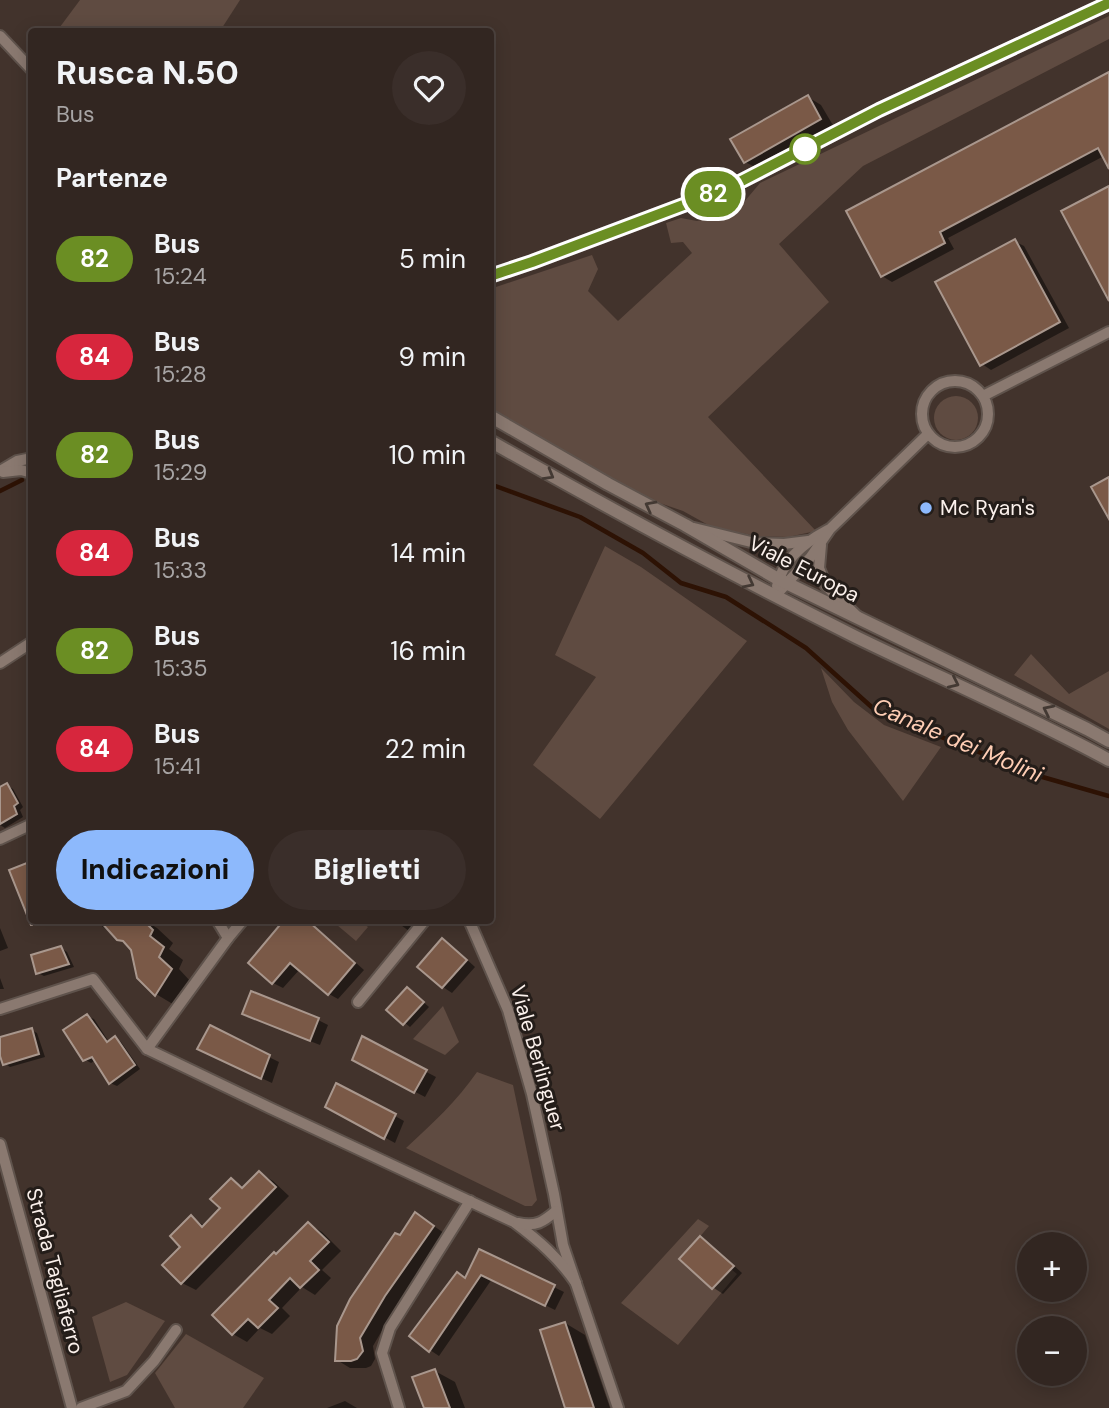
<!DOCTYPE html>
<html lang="it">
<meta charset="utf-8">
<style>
:root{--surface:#322621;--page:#3a2e2a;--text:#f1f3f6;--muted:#a8a5a5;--line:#4d433f;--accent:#8db9fc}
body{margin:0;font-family:"DM Sans",sans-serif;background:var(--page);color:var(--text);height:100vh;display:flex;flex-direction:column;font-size:26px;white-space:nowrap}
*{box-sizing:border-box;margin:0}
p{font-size:23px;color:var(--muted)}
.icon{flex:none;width:38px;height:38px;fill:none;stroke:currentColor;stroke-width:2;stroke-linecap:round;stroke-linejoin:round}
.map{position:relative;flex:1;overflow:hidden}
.details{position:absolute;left:28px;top:28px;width:466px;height:896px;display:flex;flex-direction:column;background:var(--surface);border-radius:7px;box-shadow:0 4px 18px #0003,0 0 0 2px var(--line)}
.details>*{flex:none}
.badge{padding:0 14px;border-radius:23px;font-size:24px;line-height:46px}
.tools{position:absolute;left:1017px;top:1232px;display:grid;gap:14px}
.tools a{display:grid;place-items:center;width:70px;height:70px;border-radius:50%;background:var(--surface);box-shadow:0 4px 18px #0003,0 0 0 2px var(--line);font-size:35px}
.map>.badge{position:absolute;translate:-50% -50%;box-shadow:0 0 0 4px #fff}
h2{padding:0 28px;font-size:26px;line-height:63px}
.round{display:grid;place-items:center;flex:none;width:74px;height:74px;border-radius:37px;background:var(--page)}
.summary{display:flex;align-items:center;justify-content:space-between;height:119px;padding:0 28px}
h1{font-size:33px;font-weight:800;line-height:52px}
.primary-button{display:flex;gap:14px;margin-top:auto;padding:14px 28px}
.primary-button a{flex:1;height:80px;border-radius:42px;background:var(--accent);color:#111;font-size:28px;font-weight:800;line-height:80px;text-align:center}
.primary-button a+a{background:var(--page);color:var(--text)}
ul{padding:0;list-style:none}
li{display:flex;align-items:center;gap:21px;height:98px;padding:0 28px}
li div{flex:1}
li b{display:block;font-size:26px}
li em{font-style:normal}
li .badge{min-width:77px;font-weight:700;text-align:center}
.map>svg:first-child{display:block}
.green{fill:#5f4b41}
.shadow{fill:#0007}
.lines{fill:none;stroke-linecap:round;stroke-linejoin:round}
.stream{stroke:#2d1204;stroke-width:4.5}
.building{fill:#7a5947;stroke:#a9978d;stroke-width:2}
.minor-casing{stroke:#5f534c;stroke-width:14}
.tertiary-casing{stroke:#5f534c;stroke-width:16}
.minor{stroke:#8a7970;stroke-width:10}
.tertiary{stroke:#8a7970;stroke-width:12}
.oneway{stroke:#433933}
.line-casing{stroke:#fff;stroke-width:16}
.line{stroke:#6b8e23;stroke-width:10}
.stop-dot{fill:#fff;stroke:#6b8e23;stroke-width:3.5}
.poi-dot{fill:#8db9fc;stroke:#241d19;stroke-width:2.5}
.labels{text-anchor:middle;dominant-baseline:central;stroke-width:6;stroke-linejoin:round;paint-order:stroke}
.poi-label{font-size:21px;fill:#fbf1ec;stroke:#241d19;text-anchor:start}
.street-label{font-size:21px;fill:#fbf1ec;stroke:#241d19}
.water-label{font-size:23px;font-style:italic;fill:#fecdb4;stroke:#241d19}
</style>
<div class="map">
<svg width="1109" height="1408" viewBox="0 0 1109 1408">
<rect width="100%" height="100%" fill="#42332c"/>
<g class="green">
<path d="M80,0h160l-20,31h-163z"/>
<path d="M1109,16v23l-246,127 -84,78 50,58 -121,115 108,114 -28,6 -32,-1 -46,-10 -27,-15 -38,-13 -155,-88v-121l102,-34 6,14 -10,22 30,30 74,-68 -9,-11 -12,1 -5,-20 15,-5 16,3 37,-7 26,-31z"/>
<circle cx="956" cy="418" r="22"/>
<path d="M605,546l36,21 106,74 -147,178 -67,-54 63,-88 -41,-22z"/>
<path d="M1031,654l38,40 40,-23v58l-95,-54z"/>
<path d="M821,668l33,34 30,23 57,22 -38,54 -55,-71 -16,-28z"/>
<path d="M341,921h19l8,6 -12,14 -19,-16z"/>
<path d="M443,1006l16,36 -14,13 -32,-16z"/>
<path d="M477,1072l36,13 24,115 -5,6h-7l-119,-58c26,-24 51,-47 71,-76z"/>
<path d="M698,1219l11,7 -29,34 32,29 19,-20 6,5 -59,71 -57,-42z"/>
<path d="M126,1302l39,19 -38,54 -17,7 -18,-65z"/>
<path d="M186,1334l78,44 -21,30h-68l-20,-35z"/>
</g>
<g class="shadow">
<path d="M1109,74v85l-5,-3 -156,82 6,11 -62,33 -10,-6z"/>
<path d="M808,97l13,8 13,22 -75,42 -14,-7z"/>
<path d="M1014,241l10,5 45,82 -78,42 -9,-6z"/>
<path d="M7,785l6,4 10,18 -3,3 3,7 -18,11 -5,-3v-36z"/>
<path d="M93,920h51l13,8 16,15 -4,6 14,11 -4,9 12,13 -15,24 -20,-12 -27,-49z"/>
<path d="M286,920h22l56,50 -26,29 -9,-5 -29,-25 -17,19 -10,-5 -23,-21z"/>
<path d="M394,920h24l-9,11z"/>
<path d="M0,928l8,20 -8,3z"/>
<path d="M442,940l10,6 23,21 -23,26 -9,-6z"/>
<path d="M61,948l6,4 7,15 -30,9 -6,-3z"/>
<path d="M0,978l4,11h-4z"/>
<path d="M252,993l66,27 10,5 -8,20 -66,-26z"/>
<path d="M413,993l16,14 -19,20 -21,-17z"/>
<path d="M87,1016l7,3 15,23 6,-4 6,4 19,27 -23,17 -7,-3 -14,-23 -5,3 -7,-4z"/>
<path d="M210,1028l69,34 -7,21 -63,-29z"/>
<path d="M31,1030l6,3 8,24 -35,10 -6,-4 -4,-13v-11z"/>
<path d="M363,1039l73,38 -11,20 -61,-32z"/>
<path d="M327,1106l68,10 9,5 -9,22z"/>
<path d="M260,1173l13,8 16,15 -93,94 -14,-7 1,-36 8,-30 14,9 17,-18 10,-28 13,8z"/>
<path d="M416,1214l31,21 -49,68 -25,43 2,13 -4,7 -5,2h-16l-13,-8 63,-123z"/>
<path d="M309,1224l13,8 19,19 -19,19 9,8 -16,17 -13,-8 -20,21 8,8 -18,18 -12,-6 -13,14 -14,-8 -18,-19z"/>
<path d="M700,1238l10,6 32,29 -19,21 -9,-6 -32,-29z"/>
<path d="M480,1251l84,41 -9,18 -63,-31 -53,77 -9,-6z"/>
<path d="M565,1323l20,12 25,73h-43z"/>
<path d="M435,1371l20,11 10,26h-39z"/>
<path d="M345,1401l12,7h-30z"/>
</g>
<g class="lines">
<g class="stream">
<path d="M490,484l90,33 63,36 38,30 45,14 80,51 70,63 163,65 70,20"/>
<path d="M0,491l22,-11"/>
</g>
</g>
<g class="building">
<path d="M1109,72v97l-11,-21 -158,84 5,11 -64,34 -35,-66z"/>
<path d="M808,95l13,24 -77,44 -14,-24z"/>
<path d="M1109,186v115l-48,-90z"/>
<path d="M1015,239l45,83 -80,44 -45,-84z"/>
<path d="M1109,477v42l-18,-32z"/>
<path d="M7,783l11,20 -4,3 3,8 -17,10v-37z"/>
<path d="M32,861v64h-1l-22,-55z"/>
<path d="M99,920h44l10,10 -3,6 14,11 -5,10 13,12 -17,27 -18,-18 -6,-28 -8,-9 -6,-1z"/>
<path d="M284,920h23l48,43 -27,32 -38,-32 -18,21 -24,-21z"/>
<path d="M442,938l25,22 -25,28 -25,-21z"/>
<path d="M61,946l8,18 -33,10 -5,-19z"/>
<path d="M407,987l17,15 -21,23 -17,-15z"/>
<path d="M251,991l68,27 -9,23 -68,-27z"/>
<path d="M87,1014l20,28 8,-6 20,29 -26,19 -17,-27 -9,4 -20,-31z"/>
<path d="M210,1025l60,30 -9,24 -64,-30z"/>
<path d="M32,1028l7,26 -36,11 -3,-9v-19z"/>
<path d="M362,1036l65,34 -13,23 -62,-33z"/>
<path d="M336,1083l60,31 -12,25 -59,-32z"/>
<path d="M259,1171l17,16 -95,97 -19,-19 18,-18 -10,-11 21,-21 11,12 18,-19 -10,-9 21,-21 11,10z"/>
<path d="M415,1212l19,14 -49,70 -25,42 3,13 -6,8 -6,2h-16l2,-35 13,-27 45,-66 5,2z"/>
<path d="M308,1222l21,20 -19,19 9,9 -19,18 -10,-10 -21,22 9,8 -20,20 -10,-9 -16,16 -20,-20 62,-63 2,2z"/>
<path d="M700,1236l34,30 -22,23 -33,-30z"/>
<path d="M479,1249l76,36 -10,21 -64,-31 -52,77 -20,-16 48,-64 8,6z"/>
<path d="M565,1322l29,86h-29l-25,-78z"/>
<path d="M435,1369l15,39h-26l-12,-31z"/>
</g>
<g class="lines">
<g class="minor-casing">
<g id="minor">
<path d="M0,36l32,34"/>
<circle cx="955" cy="414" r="33"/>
<path d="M983,396l126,-64"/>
<path d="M0,471l17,-10 15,-3"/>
<path d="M3,472l18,-2 11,3"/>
<path d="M694,528l61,15 29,1 24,-3"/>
<path d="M821,545l-2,23 7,18 31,30"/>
<path d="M777,586c6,-27 28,-44 51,-56"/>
<path d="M775,596l35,-38 20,-29 98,-95"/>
<path d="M0,663l32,-21"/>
<path d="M0,839l32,-15"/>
<path d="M217,920l11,18"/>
<path d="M469,920l39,90 24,84 22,100 9,51 55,163"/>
<path d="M358,1002l67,-82"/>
<path d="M0,1009l93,-30 54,70 123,59 244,114c24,18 45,36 62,61"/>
<path d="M147,1049l81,-111 15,-18"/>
<path d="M0,1144l72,264"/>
<path d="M518,1223c18,4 25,-1 38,-12"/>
<path d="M81,1408l45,-17 28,-30 22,-31"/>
<path d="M399,1408l-17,-55 8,-25 80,-127"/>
</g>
</g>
<g class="tertiary-casing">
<g id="tertiary">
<path d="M490,276l42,-14 194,-73 153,-79 230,-107"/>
<path d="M490,416l118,68 77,41 93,54 309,150 22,12"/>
<path d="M490,441c120,68 242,134 366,196 84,41 171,78 253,123"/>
</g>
</g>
<use href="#minor" class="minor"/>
<use href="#tertiary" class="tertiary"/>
</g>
<defs><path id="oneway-chevron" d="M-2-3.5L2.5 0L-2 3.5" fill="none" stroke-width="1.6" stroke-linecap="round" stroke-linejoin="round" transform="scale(1.75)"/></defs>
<g class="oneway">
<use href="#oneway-chevron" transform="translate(549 475) rotate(30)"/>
<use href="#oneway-chevron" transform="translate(650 506) rotate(-152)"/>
<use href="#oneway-chevron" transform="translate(749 583) rotate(27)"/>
<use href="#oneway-chevron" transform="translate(954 683) rotate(25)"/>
<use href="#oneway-chevron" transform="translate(1048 710) rotate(-154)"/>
</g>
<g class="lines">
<g class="line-casing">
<path id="line" d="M490,276l42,-14 194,-73 153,-79 230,-107"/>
</g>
<use href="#line" class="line"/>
</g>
<circle class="stop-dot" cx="805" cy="149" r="14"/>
<circle class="poi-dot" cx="926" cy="508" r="7"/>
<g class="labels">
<g class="poi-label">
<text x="940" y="508">Mc Ryan's</text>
</g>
<g class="street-label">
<text transform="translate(804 569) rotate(27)">Viale Europa</text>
<text transform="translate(538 1058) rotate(74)">Viale Berlinguer</text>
<text transform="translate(55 1271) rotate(75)">Strada Tagliaferro</text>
</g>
<g class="water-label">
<text transform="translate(958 740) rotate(23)">Canale dei Molini</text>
</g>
</g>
</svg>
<div class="tools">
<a>+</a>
<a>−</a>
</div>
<b class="badge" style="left:713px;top:194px;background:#6b8e23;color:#fff">82</b>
<section class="details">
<div class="summary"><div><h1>Rusca N.50</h1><p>Bus</p></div><a class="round"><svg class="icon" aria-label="heart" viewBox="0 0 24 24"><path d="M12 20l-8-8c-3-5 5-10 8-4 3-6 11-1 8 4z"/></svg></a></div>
<h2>Partenze</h2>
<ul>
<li><span class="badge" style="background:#6b8e23;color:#fff">82</span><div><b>Bus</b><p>15:24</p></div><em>5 min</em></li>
<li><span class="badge" style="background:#d7263d;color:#fff">84</span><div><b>Bus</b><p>15:28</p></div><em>9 min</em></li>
<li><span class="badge" style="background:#6b8e23;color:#fff">82</span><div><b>Bus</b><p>15:29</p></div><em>10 min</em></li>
<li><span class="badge" style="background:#d7263d;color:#fff">84</span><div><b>Bus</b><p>15:33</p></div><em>14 min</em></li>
<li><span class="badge" style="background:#6b8e23;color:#fff">82</span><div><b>Bus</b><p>15:35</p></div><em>16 min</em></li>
<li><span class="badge" style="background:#d7263d;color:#fff">84</span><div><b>Bus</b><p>15:41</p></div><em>22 min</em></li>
</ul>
<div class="primary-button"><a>Indicazioni</a><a>Biglietti</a></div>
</section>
</div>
